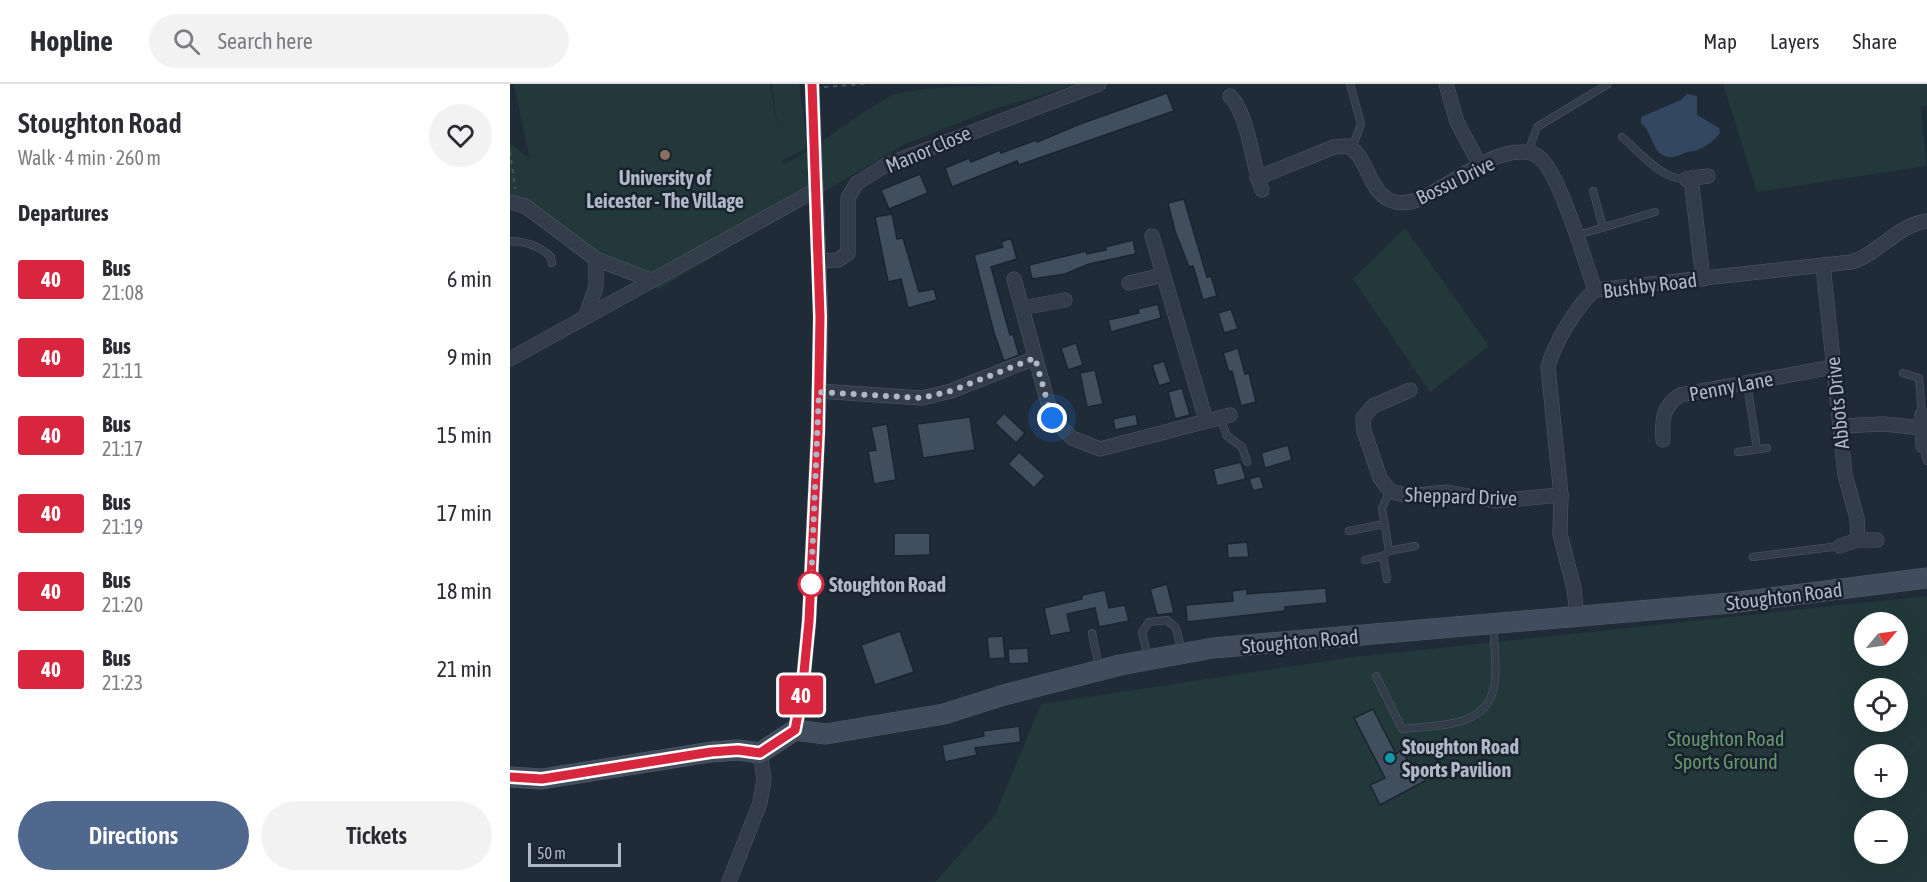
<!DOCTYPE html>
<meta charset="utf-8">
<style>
:root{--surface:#fff;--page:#f2f2f3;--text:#2b2b33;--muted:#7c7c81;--line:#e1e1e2;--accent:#50688d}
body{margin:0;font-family:"Asap Condensed",sans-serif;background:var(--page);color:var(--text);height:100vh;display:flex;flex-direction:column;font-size:22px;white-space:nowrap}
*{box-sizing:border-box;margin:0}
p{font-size:20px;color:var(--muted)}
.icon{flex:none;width:33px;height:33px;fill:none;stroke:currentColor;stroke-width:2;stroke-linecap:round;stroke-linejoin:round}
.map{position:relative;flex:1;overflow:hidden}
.details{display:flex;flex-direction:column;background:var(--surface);width:510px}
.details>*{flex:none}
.badge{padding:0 12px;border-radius:4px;font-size:21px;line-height:39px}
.needle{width:39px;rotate:61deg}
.tools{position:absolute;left:1344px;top:528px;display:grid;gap:12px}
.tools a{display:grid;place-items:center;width:54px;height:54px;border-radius:50%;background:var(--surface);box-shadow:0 6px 24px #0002;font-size:30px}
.scale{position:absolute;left:18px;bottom:15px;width:93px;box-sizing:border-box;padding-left:6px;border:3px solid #aeb8c6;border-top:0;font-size:16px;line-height:21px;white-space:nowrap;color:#aeb8c6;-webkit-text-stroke:4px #19222d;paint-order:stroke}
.you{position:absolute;width:30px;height:30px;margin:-15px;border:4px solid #fff;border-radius:50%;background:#1a73e8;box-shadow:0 0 0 9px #1a73e833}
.map>.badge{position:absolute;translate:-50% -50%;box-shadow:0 0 0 3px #fff}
h2{padding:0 18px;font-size:22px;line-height:54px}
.round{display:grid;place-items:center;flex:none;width:63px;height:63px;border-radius:32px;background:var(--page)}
.headline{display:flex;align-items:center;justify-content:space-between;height:102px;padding:0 18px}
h1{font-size:28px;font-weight:600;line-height:45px}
.button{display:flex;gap:12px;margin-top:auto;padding:12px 18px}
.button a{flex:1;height:69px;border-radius:36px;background:var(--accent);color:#fff;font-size:24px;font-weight:600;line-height:69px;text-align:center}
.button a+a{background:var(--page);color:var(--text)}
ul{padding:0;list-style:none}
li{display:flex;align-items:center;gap:18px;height:78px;padding:0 18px}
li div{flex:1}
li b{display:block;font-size:22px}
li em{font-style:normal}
li .badge{min-width:66px;font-weight:700;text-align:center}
header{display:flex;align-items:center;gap:36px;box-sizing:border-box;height:84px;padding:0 30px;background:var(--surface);border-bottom:2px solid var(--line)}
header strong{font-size:28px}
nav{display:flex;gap:33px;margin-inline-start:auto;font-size:21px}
.search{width:420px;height:54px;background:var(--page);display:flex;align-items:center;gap:15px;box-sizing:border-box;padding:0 21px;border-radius:33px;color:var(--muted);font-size:22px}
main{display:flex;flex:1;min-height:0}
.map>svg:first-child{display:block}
.green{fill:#22383a;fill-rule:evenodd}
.water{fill:#334761}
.building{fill:#414e5e;stroke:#1b242f;stroke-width:1.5}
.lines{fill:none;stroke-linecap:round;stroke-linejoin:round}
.service-casing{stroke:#515b67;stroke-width:8}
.minor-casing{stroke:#515b67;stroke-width:15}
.secondary-casing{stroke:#515b67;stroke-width:21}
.path{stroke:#3f5557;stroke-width:2;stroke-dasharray:4.5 4.5;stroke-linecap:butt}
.service{stroke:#333d49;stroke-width:7}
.minor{stroke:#333d49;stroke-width:14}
.secondary{stroke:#414c5c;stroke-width:20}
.line-casing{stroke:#fff;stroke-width:14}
.line{stroke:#d7263d;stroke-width:9}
.walk{stroke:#aeb8c6;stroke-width:6;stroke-dasharray:0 10.8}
.education-dot{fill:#8d6e63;stroke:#19222d;stroke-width:2}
.stop-dot{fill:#fff;stroke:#d7263d;stroke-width:3}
.culture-dot{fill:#0f9aa8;stroke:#19222d;stroke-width:2}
.labels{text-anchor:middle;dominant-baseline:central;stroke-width:5;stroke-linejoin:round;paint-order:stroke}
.street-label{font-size:20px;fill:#aeb8c6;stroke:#19222d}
.poi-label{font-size:20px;font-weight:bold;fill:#aeb8c6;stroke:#19222d}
.stop-label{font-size:20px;font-weight:bold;fill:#aeb8c6;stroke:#19222d;text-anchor:start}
.park-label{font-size:20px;fill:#65976e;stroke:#19222d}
</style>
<header>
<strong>Hopline</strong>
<div class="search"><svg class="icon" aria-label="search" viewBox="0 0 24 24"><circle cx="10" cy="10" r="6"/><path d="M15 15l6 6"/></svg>Search here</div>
<nav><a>Map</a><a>Layers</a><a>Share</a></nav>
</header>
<main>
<section class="details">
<div class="headline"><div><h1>Stoughton Road</h1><p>Walk · 4 min · 260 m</p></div><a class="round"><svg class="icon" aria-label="heart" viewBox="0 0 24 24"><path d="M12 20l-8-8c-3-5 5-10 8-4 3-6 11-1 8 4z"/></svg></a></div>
<h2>Departures</h2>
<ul>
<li><span class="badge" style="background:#d7263d;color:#fff">40</span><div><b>Bus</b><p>21:08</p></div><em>6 min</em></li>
<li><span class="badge" style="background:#d7263d;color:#fff">40</span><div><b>Bus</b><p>21:11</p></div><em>9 min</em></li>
<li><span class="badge" style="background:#d7263d;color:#fff">40</span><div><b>Bus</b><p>21:17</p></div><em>15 min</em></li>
<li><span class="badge" style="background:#d7263d;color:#fff">40</span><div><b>Bus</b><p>21:19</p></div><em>17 min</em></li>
<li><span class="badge" style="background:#d7263d;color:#fff">40</span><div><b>Bus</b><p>21:20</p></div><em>18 min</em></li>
<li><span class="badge" style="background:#d7263d;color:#fff">40</span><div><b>Bus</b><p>21:23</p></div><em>21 min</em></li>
</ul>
<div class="button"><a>Directions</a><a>Tickets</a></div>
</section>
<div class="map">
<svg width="1417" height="798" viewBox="0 0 1417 798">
<rect width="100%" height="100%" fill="#202b38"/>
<g class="green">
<path d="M4,0h256l8,48 -6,-48h27l9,63 -26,14 1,4c38,-20 71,-49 109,-70 36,-11 142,-11 187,-11l-85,25 -91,36 -244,144 -67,-22 -82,-65v-59l20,16z"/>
<path d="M1213,0h204v22l-6,1 5,59 -169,26z"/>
<path d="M895,144l84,118 -59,46 -77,-113z"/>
<path d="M1417,512v286h-992l60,-67 46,-111 313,-47zM1354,538h34v34h-34zM1354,604h34v34h-34zM1354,670h34v34h-34zM1354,736h34v34h-34z"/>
</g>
<path class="water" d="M1177,10l10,2v19l22,13 1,5c-8,10 -20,18 -32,19 -6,1 -12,6 -18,5 -19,-1 -17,-26 -29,-34v-6l40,-17z"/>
<g class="building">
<path d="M657,9l7,18 -155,54 -2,-4 -65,26 -7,-19 24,-10 2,4 29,-12 1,3 35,-13 1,2 43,-18z"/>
<path d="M410,90l8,19 -39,16 -8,-19z"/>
<path d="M674,115l23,78 4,-1 6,20 -14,4 -10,-34 -4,1 -14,-36 -7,-28z"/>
<path d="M382,130l5,25 6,-1 16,54 15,-3 3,11 -29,8 -7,-29 -13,3 -13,-65z"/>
<path d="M501,154l6,21 -26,8 19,68 3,-1 6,21 -15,6 -10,-28 -20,-78 29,-8 -2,-5z"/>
<path d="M623,156l3,14 -47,10 -24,10 -33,5 -3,-14 57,-14 1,3 19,-4 -1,-3z"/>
<path d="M648,220l3,14 -50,14 -3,-12 31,-7 -1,-4z"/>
<path d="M721,225l7,20 -14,4 -6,-20z"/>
<path d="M566,259l7,22 -15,5 -7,-22z"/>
<path d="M728,264l7,26 4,-1 7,29 -15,4 -9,-35 -3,1 -6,-19z"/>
<path d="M654,277l7,21 -12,4 -7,-21z"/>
<path d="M585,286l8,34 -16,3 -7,-34z"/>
<path d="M672,304l8,27 -15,4 -7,-27z"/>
<path d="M494,329l21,20 -9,10 -21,-20z"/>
<path d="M626,330l2,11 -23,5 -2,-11z"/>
<path d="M460,333l5,33 -52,8 -6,-34z"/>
<path d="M377,340l9,56 -22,4 -6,-33 8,-1 -5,-23z"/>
<path d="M778,361l4,15 -27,8 -4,-15z"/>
<path d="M509,368l26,24 -11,12 -26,-24z"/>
<path d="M731,378l5,17 -29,7 -4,-17z"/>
<path d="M750,392l4,12 -11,3 -4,-12z"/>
<path d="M384,449h36v22l-36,1z"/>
<path d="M737,458l2,15 -21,1 -1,-14z"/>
<path d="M657,500l7,29 -17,2 -7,-26z"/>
<path d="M816,504l1,15 -42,4v4l-98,11 -1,-17 47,-4 -1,-10 15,-2v5z"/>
<path d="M595,506l4,18 16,-3 4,16 -30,6 -4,-19 -28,6 4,18 -21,4 -6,-28 38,-9v-4z"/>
<path d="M390,547l14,41 -39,13 -14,-40z"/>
<path d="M493,552l2,22 -16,1 -2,-22z"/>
<path d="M518,564l1,15 -20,1 -1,-15z"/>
<path d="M863,625l23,45 6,-4 8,15 5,-3 10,19 -45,24 -10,-20 15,-7 -31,-60z"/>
<path d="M509,642l2,16 -46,6 2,7 -32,7 -3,-17 42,-9 -1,-5z"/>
</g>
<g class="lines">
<g class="service-casing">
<g id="service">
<path d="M840,0l11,40 -9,24"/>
<path d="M1112,53c16,14 41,44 64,42"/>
<path d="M1018,69l9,-26 71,-43"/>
<path d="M1083,107l10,36"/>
<path d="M1065,152l80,-24"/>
<path d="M0,157c17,1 28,4 41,16l1,6"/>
<path d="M1393,289l16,5 3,37"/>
<path d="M1237,298l10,67"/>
<path d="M710,333l7,19 15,11 5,15"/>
<path d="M1413,362l4,15"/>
<path d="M1228,368l29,-4"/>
<path d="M880,407l-8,17 7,43 26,-5"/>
<path d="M839,447l35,-7"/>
<path d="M1243,473l87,-11"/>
<path d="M855,476l18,-4"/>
<path d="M877,495l-4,-23 6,-5"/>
<path d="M582,549l7,35"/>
<path d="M638,574l-6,-26 7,-10 18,-2 9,8 6,24"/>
<path d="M866,592l26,53c33,-4 84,0 92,-42 4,-19 -1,-42 0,-61"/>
</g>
</g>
<g class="minor-casing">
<g id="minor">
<path d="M936,0l11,38 23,43"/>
<path d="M720,12c18,17 22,67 32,94"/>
<path d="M747,94l77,-31 13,-1c23,10 20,50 49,56 16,4 33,-7 46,-15 23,-13 52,-35 79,-35 8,0 16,2 21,8 19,19 43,101 53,130"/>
<path d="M1181,94l12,101"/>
<path d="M1176,95l22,-3"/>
<path d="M0,118l15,4 71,53 55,21"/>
<path d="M642,152l54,184"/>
<path d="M309,177l19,-1 10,-7v-55l9,-15 29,-18 213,-81"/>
<path d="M1313,181l22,210 12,43 1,22"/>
<path d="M504,195l38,139 20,20 28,11 130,-34"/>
<path d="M619,199l34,-8"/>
<path d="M512,224l43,-8"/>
<path d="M76,231l10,-28v-28"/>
<path d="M0,275l306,-169"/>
<path d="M900,306l-37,16 -10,12 1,13 16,47 10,13 18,5 39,-4 48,9 66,-6"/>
<path d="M309,307l103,7 29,-7 84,-33"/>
<path d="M1412,331l1,31"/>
<path d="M1330,342l43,-2 40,4"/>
<path d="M1153,356c-1,-20 -1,-33 17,-45l153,-28"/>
<path d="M1330,462l18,-6h19"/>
<path d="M1067,533l-3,-29 -14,-54 1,-39 -13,-128c6,-23 29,-62 47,-77l256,-28c28,-8 46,-37 76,-41"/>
<path d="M285,646l7,-37 7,-72 9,-188 3,-116 -9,-233"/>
<path d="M219,798l31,-79 4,-24 -4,-26"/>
</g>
</g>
<g class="secondary-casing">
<path id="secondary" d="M0,693l32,2 169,-27 27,-2 22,3 35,-23 31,4 118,-20 60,-19 116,-30 93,-17 518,-45 196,-25"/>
</g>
<g class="path">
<path d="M314,3l41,-3"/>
<path d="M0,67l5,38"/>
</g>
<use href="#service" class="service"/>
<use href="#minor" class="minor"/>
<use href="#secondary" class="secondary"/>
</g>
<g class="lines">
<g class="line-casing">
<path id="line" d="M0,693l32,2 169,-27 27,-2 22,3 35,-23 7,-37 7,-72 9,-188 2,-116 -8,-233"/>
</g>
<use href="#line" class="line"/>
<path class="walk" d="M301,500l8,-192 103,6 29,-7 84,-33 17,60"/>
</g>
<circle class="education-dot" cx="155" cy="71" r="6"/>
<circle class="stop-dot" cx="301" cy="500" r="12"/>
<circle class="culture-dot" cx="880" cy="674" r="6"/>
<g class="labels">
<g class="street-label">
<text transform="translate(418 65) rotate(-23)">Manor Close</text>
<text transform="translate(945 96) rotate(-26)">Bossu Drive</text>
<text transform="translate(1140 201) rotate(-7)">Bushby Road</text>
<text transform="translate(1221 302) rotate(-11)">Penny Lane</text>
<text transform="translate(1327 319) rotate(-96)">Abbots Drive</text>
<text transform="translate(951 412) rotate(2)">Sheppard Drive</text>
<text transform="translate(1274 512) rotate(-7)">Stoughton Road</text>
<text transform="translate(790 557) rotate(-5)">Stoughton Road</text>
</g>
<g class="poi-label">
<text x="155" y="93">University of<tspan x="155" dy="23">Leicester - The Village</tspan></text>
<text x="892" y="662" text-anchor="start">Stoughton Road<tspan x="892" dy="23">Sports Pavilion</tspan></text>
</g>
<g class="stop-label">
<text x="319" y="500">Stoughton Road</text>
</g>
<g class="park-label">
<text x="1216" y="654">Stoughton Road<tspan x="1216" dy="23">Sports Ground</tspan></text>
</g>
</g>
</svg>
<div class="tools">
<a><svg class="needle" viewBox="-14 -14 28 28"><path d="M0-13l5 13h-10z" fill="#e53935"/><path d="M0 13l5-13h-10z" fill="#7c7c81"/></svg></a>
<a><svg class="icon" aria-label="locate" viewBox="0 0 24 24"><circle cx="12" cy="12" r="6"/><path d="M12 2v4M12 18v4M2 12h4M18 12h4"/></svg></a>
<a>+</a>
<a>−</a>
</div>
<div class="scale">50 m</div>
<div class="you" style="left:542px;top:334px"></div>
<b class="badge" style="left:291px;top:611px;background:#d7263d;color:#fff">40</b>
</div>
</main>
